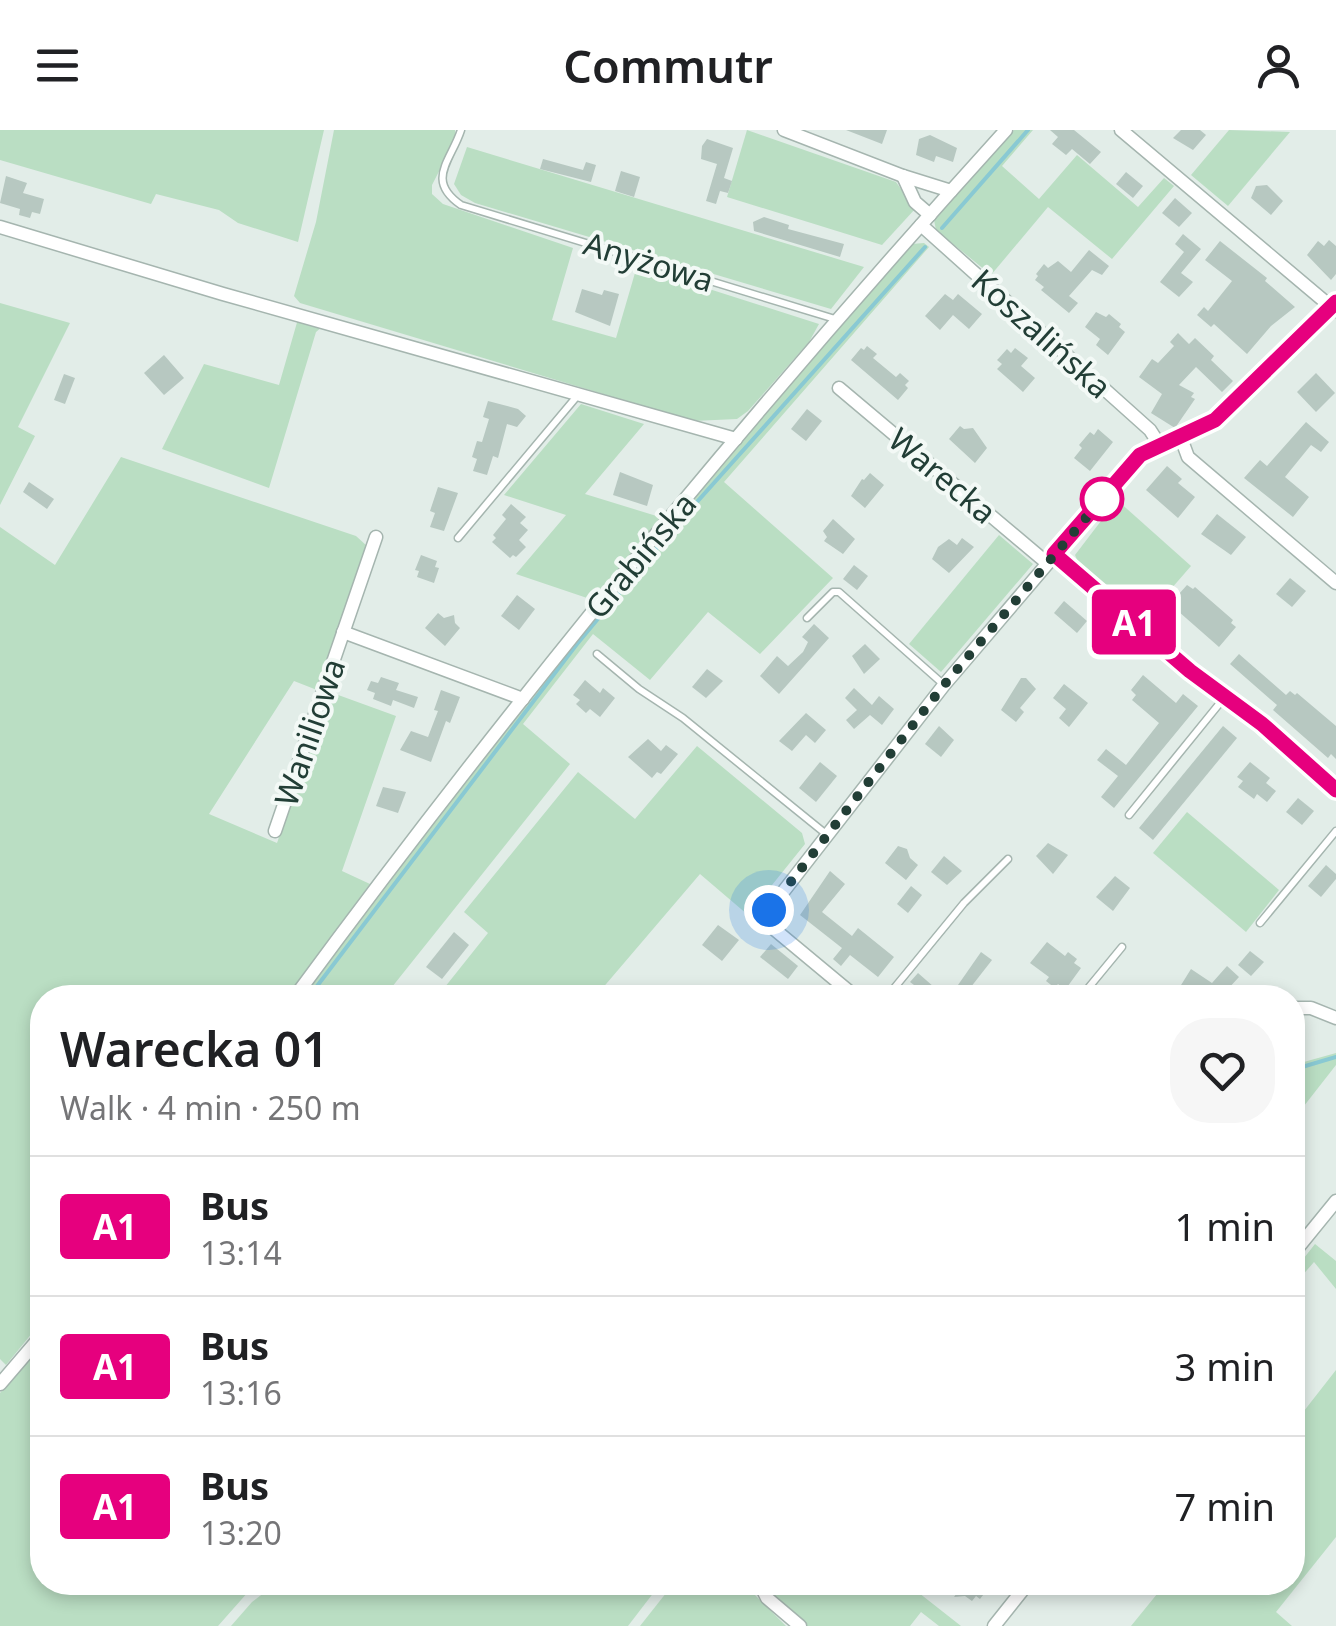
<!DOCTYPE html>
<meta charset="utf-8">
<style>
:root{--surface:#fff;--page:#f6f6f6;--text:#202124;--muted:#757577;--line:#e0e0e0}
body{margin:0;font-family:"Noto Sans",sans-serif;background:var(--page);color:var(--text);height:100vh;display:flex;flex-direction:column;font-size:38px;white-space:nowrap}
*{box-sizing:border-box;margin:0}
p{font-size:32px;color:var(--muted)}
.icon{flex:none;width:55px;height:55px;fill:none;stroke:currentColor;stroke-width:2;stroke-linecap:round;stroke-linejoin:round}
.map{position:relative;flex:1;overflow:hidden}
.details{position:absolute;left:30px;top:855px;width:1275px;height:610px;display:flex;flex-direction:column;background:var(--surface);border-radius:40px;box-shadow:0 5px 15px #0003}
.details>*{flex:none}
.badge{padding:0 20px;border-radius:8px;font-size:35px;line-height:65px}
.you{position:absolute;width:50px;height:50px;margin:-25px;border:8px solid #fff;border-radius:50%;background:#1a73e8;box-shadow:0 0 0 15px #1a73e833}
.map>.badge{position:absolute;translate:-50% -50%;box-shadow:0 0 0 5px #fff}
.round{display:grid;place-items:center;flex:none;width:105px;height:105px;border-radius:40px;background:var(--page)}
.headline{display:flex;align-items:center;justify-content:space-between;height:170px;padding:0 30px}
h1{font-size:48px;font-weight:600;line-height:75px}
ul{padding:0;list-style:none}
li{display:flex;align-items:center;gap:30px;height:140px;padding:0 30px;border-top:2px solid var(--line)}
li div{flex:1}
li b{display:block;font-size:38px}
li em{font-style:normal}
li .badge{min-width:110px;font-weight:700;text-align:center}
header{display:flex;justify-content:space-between;align-items:center;height:130px;padding:0 30px;background:var(--surface);font-size:45px;font-weight:600}
.map>svg:first-child{display:block}
.green{fill:#badec3}
.lines{fill:none;stroke-linecap:round;stroke-linejoin:round}
.stream{stroke:#89c9d3;stroke-width:4}
.building{fill:#b7c8c1}
.lane-casing{stroke:#a5b5af;stroke-width:9}
.street-casing{stroke:#a5b5af;stroke-width:15}
.lane{stroke:#fff;stroke-width:6}
.street{stroke:#fff;stroke-width:12}
.line-casing{stroke:#fff;stroke-width:22}
.line{stroke:#e6007e;stroke-width:15}
.walk{stroke:#223e36;stroke-width:10;stroke-dasharray:0 18}
.stop-dot{fill:#fff;stroke:#e6007e;stroke-width:5}
.labels{text-anchor:middle;dominant-baseline:central;stroke-width:8;stroke-linejoin:round;paint-order:stroke}
.street-label{font-size:32px;fill:#223e36;stroke:#f3f9f6}
</style>
<header><svg class="icon" aria-label="menu" viewBox="0 0 24 24"><path d="M4 6h16M4 12h16M4 18h16"/></svg>Commutr<svg class="icon" aria-label="person" viewBox="0 0 24 24"><circle cx="12" cy="8" r="4"/><path d="M4 21q1-7 8-7t8 7"/></svg></header>
<div class="map">
<svg width="1336" height="1496" viewBox="0 0 1336 1496">
<rect width="100%" height="100%" fill="#e2ede8"/>
<g class="green">
<path d="M0,0h324l-26,112 -60,-19 -19,-13 -63,-16 -5,10 -151,-44z"/>
<path d="M334,0h121l1,8 -24,47v9l11,10 130,44 -21,72 64,18 21,-72 182,58 -10,18 -61,69 -11,8 -44,2 -393,-118 -6,-7 22,-74z"/>
<path d="M747,0l149,52 19,27 -33,36 -155,-48z"/>
<path d="M1014,0h19l-31,36 37,33 38,-44 61,52 26,-29 10,8 -62,73 -64,-52 -57,68 -55,-45 -2,-10z"/>
<path d="M1229,0l61,2 -62,74 -37,-31z"/>
<path d="M467,17l397,120 -33,42 -356,-106 -14,-8 -7,-11z"/>
<path d="M924,113l5,4 -205,235 109,96 -73,76 -52,-42 -58,68 -57,-46 -70,90 47,40 -186,233 -85,1 280,-366 294,-345 39,-43z"/>
<path d="M0,173l70,20 -52,104 17,9 -35,69z"/>
<path d="M298,189l24,8 -6,5 -47,156 -107,-39 42,-85 75,21z"/>
<path d="M581,274l63,20 -59,70 78,24 -70,82 -77,-26 50,-59 -62,-20z"/>
<path d="M121,327l235,79 11,10 -50,144 -23,-9 -85,133 68,29 53,-151 66,24 -54,155 28,13 -83,113 -245,1v323l-36,44 -6,-6v-832l55,38z"/>
<path d="M1117,370l74,66 -47,54 -66,-58 -3,-7z"/>
<path d="M999,405l34,29 -92,108 -32,-28z"/>
<path d="M697,616l105,87 3,11 -57,71 -48,-41 -105,123h-158l51,-64 -24,-21 114,-140 57,47z"/>
<path d="M1187,682l92,78 -33,42 -93,-79z"/>
<path d="M1336,923v12l-43,55v-55z"/>
<path d="M1315,1114l21,17v28l-22,-27 -21,24v-14z"/>
<path d="M42,1213v239l214,1 -38,43h-218v-233z"/>
<path d="M1336,1240v167l-60,75 16,14h-161l35,-43 126,-1 1,-157z"/>
<path d="M278,1452h383v1l-33,43h-397l21,-24z"/>
<path d="M768,1452l150,1 1,10 42,33h-22l-18,-14 -11,14h-104l-33,-28z"/>
<path d="M674,1453h69l43,43h-146z"/>
</g>
<g class="lines">
<g class="stream">
<path d="M942,98l86,-98"/>
<path d="M308,868l269,-354 94,-113 254,-284"/>
<path d="M1292,940l44,-13"/>
</g>
</g>
<g class="building">
<path d="M846,0h41l-5,14z"/>
<path d="M1050,0h24l27,22 -11,12 -18,-15 -6,6 -14,-11 6,-7z"/>
<path d="M1181,0h19l6,5 -13,15 -20,-12z"/>
<path d="M930,5l27,13 -4,14 -17,-6 -2,6 -18,-7 3,-16z"/>
<path d="M707,9l26,9 -9,30 8,3 -4,12 -8,-2 -4,13 -10,-3 11,-37 -16,-5 1,-13z"/>
<path d="M543,29l40,11 3,-8 10,3 -5,17 -51,-13z"/>
<path d="M621,41l19,6 -6,20 -19,-6z"/>
<path d="M1126,42l17,14 -10,12 -17,-14z"/>
<path d="M6,46l21,7 -4,10 21,6 -4,15 -8,-2 -2,6 -11,-3 1,-6 -20,-6z"/>
<path d="M1267,55l16,16 -12,14 -20,-17 5,-12z"/>
<path d="M1175,68l17,15 -13,14 -17,-14z"/>
<path d="M764,87l25,8 -1,4 56,15 -4,13 -86,-26 -1,-9z"/>
<path d="M1183,104l18,15 -20,24 12,9 -14,15 -19,-15 24,-30 -9,-8z"/>
<path d="M1329,110l7,6v28l-5,6 -24,-25 11,-14 6,5z"/>
<path d="M1220,111l47,37 -2,3 30,26 -24,19 -24,28 -33,-30 -3,3 -14,-12 7,-8 4,4 24,-30 -27,-21z"/>
<path d="M1089,120l20,16 -7,9 -10,-5 -23,26 9,7 -9,10 -28,-23 3,-3 -9,-7 3,-4 -2,-2 8,-10 4,4 10,-7 13,11z"/>
<path d="M582,159l20,6 2,-5 15,4 -9,32 -35,-14z"/>
<path d="M945,164l8,6 5,-6 24,20 -13,15 -16,-14 -13,15 -15,-14z"/>
<path d="M1096,182l10,5 3,-3 12,10 -2,3 6,5 -17,23 -12,-10 4,-6 -15,-12z"/>
<path d="M1178,203l11,11 6,-6 19,18 -3,4 22,21 -11,11 -26,-25 -17,18 15,8 -3,4 4,2 -20,29 -24,-15 11,-19 -23,-17 13,-18 6,4 16,-17 -4,-4z"/>
<path d="M867,216l10,8 -4,4 23,19 4,-4 9,8 -4,4 3,3 -10,12 -47,-40 10,-12 3,2z"/>
<path d="M1015,218l13,10 -7,8 14,12 -12,14 -26,-23 5,-5 -5,-4 2,-2 8,-9 4,4z"/>
<path d="M164,225l20,23 -20,17 -20,-22z"/>
<path d="M1316,243l19,20 -19,19 -19,-20z"/>
<path d="M64,244l11,4 -10,26 -11,-4z"/>
<path d="M488,271l30,8 8,7 -9,11 -10,-3 -9,34 -5,-2 -6,19 -14,-4 4,-12 -5,-2 5,-16 5,1 7,-23 -6,-2z"/>
<path d="M807,279l15,12 -16,20 -15,-12z"/>
<path d="M1306,292l23,20 -8,10 -10,-7 -26,32 24,20 -16,20 -49,-39 16,-18 7,6z"/>
<path d="M960,296l4,3 9,-1 14,20 -12,15 -26,-24z"/>
<path d="M1098,299l15,13 -23,29 -16,-13 8,-10 -3,-3 11,-13 4,3z"/>
<path d="M1167,336l15,13 -4,4 17,14 -17,21 -32,-28z"/>
<path d="M620,342l33,13 -6,21 -34,-11z"/>
<path d="M870,343l14,12 -19,23 -14,-12 11,-17 2,1z"/>
<path d="M29,352l25,17 -7,10 -24,-17z"/>
<path d="M438,357l20,6 -14,38 -14,-4 5,-14 -5,-2z"/>
<path d="M511,374l15,13 -6,6 8,7 -9,10 7,7 -10,10 -3,-2 -3,3 -18,-16 4,-4 -3,-3 13,-16 -4,-4z"/>
<path d="M1217,384l29,23 -15,18 -30,-21z"/>
<path d="M833,389l22,20 -12,15 -19,-13 3,-4 -4,-6z"/>
<path d="M962,408l12,9 -25,26 -17,-14 6,-12 11,-8 8,6z"/>
<path d="M421,425l16,6 -2,6 4,1 -5,15 -17,-6 2,-6 -4,-1z"/>
<path d="M854,435l14,11 -11,14 -14,-11z"/>
<path d="M1290,448l16,13 -14,16 -16,-13z"/>
<path d="M1187,455l6,4 2,-2 38,33 -2,3 5,4 -17,20 -49,-43z"/>
<path d="M517,465l18,14 -16,21 -18,-14z"/>
<path d="M1064,471l23,20 -10,12 -23,-20z"/>
<path d="M438,483l6,5 10,-3 1,8 5,5 -15,18 -20,-18z"/>
<path d="M814,494l15,14 -50,56 -19,-18 17,-20 11,10 15,-14 5,-10 -6,-5z"/>
<path d="M865,514l15,15 -16,15 -12,-18z"/>
<path d="M1239,524l47,41 4,-4 5,4 2,-2 39,33v33l-5,-5 -3,4 -55,-48 4,-5 -47,-41z"/>
<path d="M707,539l16,12 -17,17 -14,-11z"/>
<path d="M1143,545l33,28 7,-9 15,12 -84,102 -13,-11 17,-21 -21,-16 9,-11 20,16 33,-42 -27,-23 4,-5 -5,-5z"/>
<path d="M381,547l18,6 -3,7 22,7 -4,11 -21,-8 -2,6 -18,-7 2,-6 -8,-3 4,-9 7,2z"/>
<path d="M1021,548h5l10,11 -16,19 4,4 -8,10 -15,-12z"/>
<path d="M585,550l15,13 3,-5 12,10 -15,19 -10,-8 -4,4 -10,-9 4,-4 -7,-5z"/>
<path d="M1064,554l24,19 -19,24 -10,-9 7,-9 -13,-11z"/>
<path d="M854,558l18,17 7,-9 15,13 -12,16 -12,-10 -16,14 -8,-9 11,-10 -12,-12z"/>
<path d="M441,560l19,7 -10,26 -4,-2 -15,41 -31,-12 11,-19 17,6 10,-26 -4,-1z"/>
<path d="M806,583l20,17 -11,13 -9,-8 -14,16 -13,-10z"/>
<path d="M939,596l15,14 -13,17 -16,-13z"/>
<path d="M1223,596l14,12 -84,102 -14,-12z"/>
<path d="M648,609l13,12 5,-6 12,9 -17,20 -4,-2 -5,6 -24,-21z"/>
<path d="M820,632l17,14 -21,26 -17,-14z"/>
<path d="M1250,632l20,16 -4,5 10,8 -9,11 -10,-8 -3,5 -16,-12 5,-6 -6,-4z"/>
<path d="M383,657l23,5 -8,21 -22,-7z"/>
<path d="M1298,668l16,13 -12,14 -16,-13z"/>
<path d="M1048,713l20,12 -15,19 -17,-18z"/>
<path d="M898,716l9,3 3,9 8,7 -12,15 -21,-17z"/>
<path d="M944,726l18,15 -15,14 -16,-13z"/>
<path d="M1326,735l10,9v5l-15,18 -13,-11z"/>
<path d="M830,741l15,13 -23,28 30,24 6,-8 36,29 -16,20 -28,-22 -9,11 -8,-7 9,-11 -42,-33z"/>
<path d="M1115,746l15,12 -17,23 -17,-14z"/>
<path d="M911,756l11,9 -14,18 -11,-9z"/>
<path d="M718,795l21,15 -17,21 -20,-16z"/>
<path d="M454,802l15,13 -27,34 -16,-12z"/>
<path d="M1047,812l18,14 3,-4 9,7 -3,4 7,5 -16,22 -7,-6 -3,4 -9,-7 3,-4 -19,-14z"/>
<path d="M771,814l27,22 -10,13 -28,-22z"/>
<path d="M1250,821l14,11 -13,14 -13,-11z"/>
<path d="M981,822l11,8 -25,32 -9,-7z"/>
<path d="M1227,836l12,11 -12,13 2,8h-56l18,-29 21,14z"/>
<path d="M918,843l16,14 -8,11h-12l-5,-5 5,-8 -4,-3z"/>
<path d="M965,1452h28l-13,17 -4,-3 -4,5 -7,-5 -11,1z"/>
</g>
<g class="lines">
<g class="lane-casing">
<g id="lane">
<path d="M461,0c-10,31 -36,50 0,75l374,114"/>
<path d="M458,408l120,-143"/>
<path d="M807,488l26,-26h6l104,92"/>
<path d="M597,524l42,35 44,29 143,116"/>
<path d="M1129,685l95,-117"/>
<path d="M1260,793l76,-92"/>
<path d="M886,868l78,-95 44,-44"/>
<path d="M1080,868l42,-51"/>
</g>
</g>
<g class="street-casing">
<g id="street">
<path d="M784,0l119,46 48,15"/>
<path d="M1121,0l215,181"/>
<path d="M903,46l12,26 15,13"/>
<path d="M921,95l229,205 9,14"/>
<path d="M0,97l223,67 513,145"/>
<path d="M839,258l208,175"/>
<path d="M1181,308l7,19 148,126"/>
<path d="M1054,424l137,117 71,54 74,65"/>
<path d="M343,502l180,67"/>
<path d="M275,701l101,-294"/>
<path d="M294,868c222,-302 461,-591 712,-868"/>
<path d="M857,868l-89,-74 1,-14 175,-225 196,-230 75,-35 121,-117"/>
<path d="M1292,878h19l25,10"/>
<path d="M1292,1125l44,-54"/>
<path d="M0,1254l42,-49"/>
<path d="M759,1452l8,16 33,28"/>
<path d="M994,1496l35,-44"/>
</g>
</g>
<use href="#lane" class="lane"/>
<use href="#street" class="street"/>
</g>
<g class="lines">
<g class="line-casing">
<path id="line" d="M1336,172l-121,118 -75,35 -86,99 136,117 72,53 74,66"/>
</g>
<use href="#line" class="line"/>
<path class="walk" d="M769,780l175,-225 158,-186"/>
</g>
<circle class="stop-dot" cx="1102" cy="369" r="20"/>
<g class="labels">
<g class="street-label">
<text transform="translate(649 131) rotate(17)">Anyżowa</text>
<text transform="translate(1042 203) rotate(42)">Koszalińska</text>
<text transform="translate(943 345) rotate(40)">Warecka</text>
<text transform="translate(640 425) rotate(-50)">Grabińska</text>
<text transform="translate(309 602) rotate(-71)">Waniliowa</text>
</g>
</g>
</svg>
<div class="you" style="left:769px;top:780px"></div>
<b class="badge" style="left:1134px;top:492px;background:#e6007e;color:#fff">A1</b>
<section class="details">
<div class="headline"><div><h1>Warecka 01</h1><p>Walk · 4 min · 250 m</p></div><a class="round"><svg class="icon" aria-label="heart" viewBox="0 0 24 24"><path d="M12 20l-8-8c-3-5 5-10 8-4 3-6 11-1 8 4z"/></svg></a></div>
<ul>
<li><span class="badge" style="background:#e6007e;color:#fff">A1</span><div><b>Bus</b><p>13:14</p></div><em>1 min</em></li>
<li><span class="badge" style="background:#e6007e;color:#fff">A1</span><div><b>Bus</b><p>13:16</p></div><em>3 min</em></li>
<li><span class="badge" style="background:#e6007e;color:#fff">A1</span><div><b>Bus</b><p>13:20</p></div><em>7 min</em></li>
</ul>
</section>
</div>
